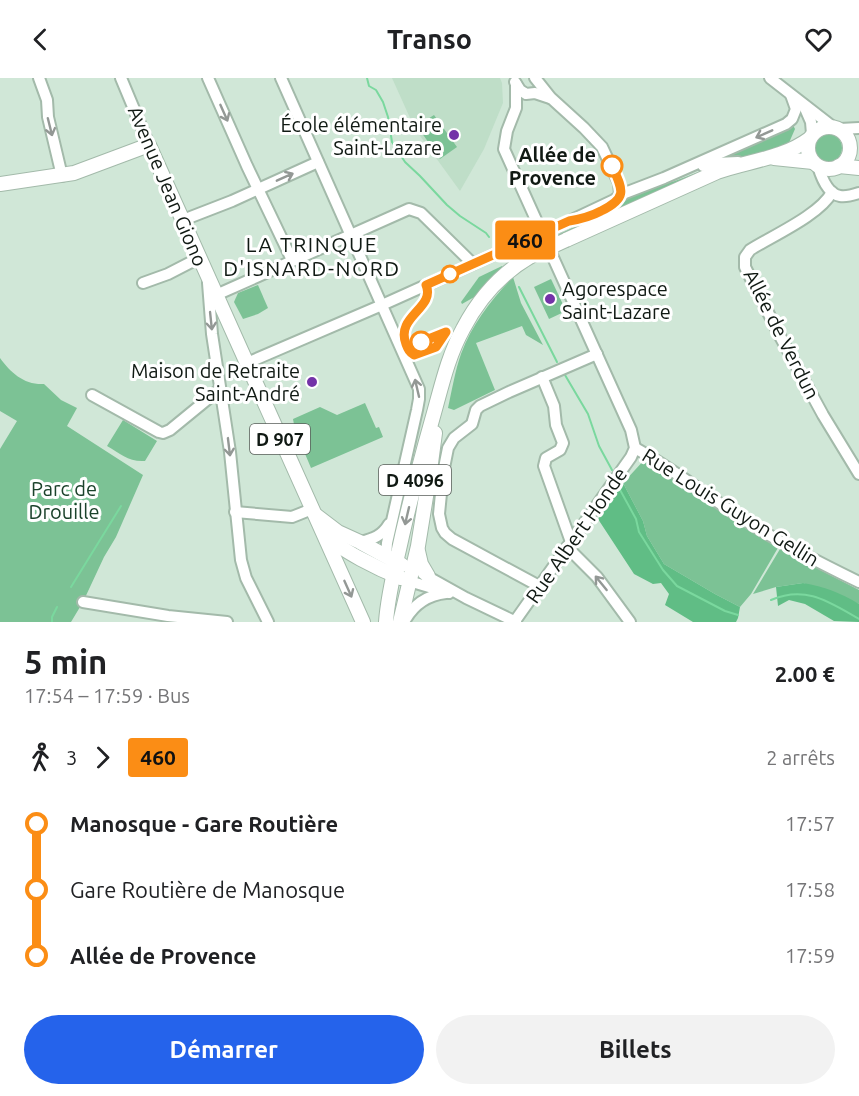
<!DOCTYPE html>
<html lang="fr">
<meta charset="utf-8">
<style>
:root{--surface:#fff;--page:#f2f2f2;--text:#202124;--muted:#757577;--accent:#2563eb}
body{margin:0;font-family:Ubuntu,sans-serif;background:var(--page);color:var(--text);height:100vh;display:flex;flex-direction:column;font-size:22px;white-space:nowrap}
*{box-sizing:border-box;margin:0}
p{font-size:20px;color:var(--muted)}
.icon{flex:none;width:33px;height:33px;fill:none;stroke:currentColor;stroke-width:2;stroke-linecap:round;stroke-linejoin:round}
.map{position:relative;height:544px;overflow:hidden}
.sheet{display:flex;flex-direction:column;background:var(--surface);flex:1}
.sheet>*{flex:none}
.badge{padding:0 12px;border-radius:4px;font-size:21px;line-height:39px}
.map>.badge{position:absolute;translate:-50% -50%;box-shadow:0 0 0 3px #fff}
.legs{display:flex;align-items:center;gap:9px;height:66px;padding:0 24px;font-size:20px}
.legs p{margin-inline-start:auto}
.overview{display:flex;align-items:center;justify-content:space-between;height:102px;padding:0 24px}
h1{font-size:33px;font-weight:600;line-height:45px}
.button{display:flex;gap:12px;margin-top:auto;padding:12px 24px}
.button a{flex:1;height:69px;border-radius:36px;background:var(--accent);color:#fff;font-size:24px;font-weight:600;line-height:69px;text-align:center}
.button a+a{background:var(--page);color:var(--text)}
ul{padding:0 24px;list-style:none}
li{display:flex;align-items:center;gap:21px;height:66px;font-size:22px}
li i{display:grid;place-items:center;width:9px;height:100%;margin:0 8px;background:currentColor}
li i::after{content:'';width:15px;height:15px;margin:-8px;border:4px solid;border-radius:50%;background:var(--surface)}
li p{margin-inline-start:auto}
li:first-child i{background:linear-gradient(#0000 50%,currentColor 0)}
li:last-child i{background:linear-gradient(currentColor 50%,#0000 0)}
header{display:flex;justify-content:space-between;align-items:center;height:78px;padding:0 24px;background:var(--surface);font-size:27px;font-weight:600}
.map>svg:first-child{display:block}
.built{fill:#bfdec8}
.green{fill:#7cc295}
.forest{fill:#60bd85}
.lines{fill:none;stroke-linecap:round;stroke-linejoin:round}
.stream{stroke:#7ad89e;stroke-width:2}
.minor-casing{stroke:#a3baaa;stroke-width:14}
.major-casing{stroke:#a3baaa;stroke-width:16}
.minor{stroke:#fff;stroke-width:10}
.major{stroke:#fff;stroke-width:14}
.minor-bridge-casing{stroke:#a3baaa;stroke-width:14;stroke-linecap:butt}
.major-bridge-casing{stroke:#a3baaa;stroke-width:16;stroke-linecap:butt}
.minor-bridge{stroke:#fff;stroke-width:10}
.major-bridge{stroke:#fff;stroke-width:14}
.oneway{stroke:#939895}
.line-1-casing{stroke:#fff;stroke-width:14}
.line-1{stroke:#fb8d15;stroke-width:9}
.poi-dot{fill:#7333a8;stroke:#fff;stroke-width:2}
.stop-1-dot{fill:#fff;stroke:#fb8d15;stroke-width:3}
.labels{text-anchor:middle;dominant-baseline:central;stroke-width:6;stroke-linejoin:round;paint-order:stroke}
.shield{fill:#fff;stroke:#585e5a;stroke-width:1.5}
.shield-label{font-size:18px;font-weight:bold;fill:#101913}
.poi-label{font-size:20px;fill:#101913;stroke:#fff;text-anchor:end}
.stop-label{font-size:20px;font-weight:bold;fill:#101913;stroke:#fff;text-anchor:end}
.street-label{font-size:20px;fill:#101913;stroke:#fff}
.park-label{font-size:20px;fill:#1b422b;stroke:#fff}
.neighbourhood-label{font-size:21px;letter-spacing:1.5px;fill:#101913;stroke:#fff}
</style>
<header><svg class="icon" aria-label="back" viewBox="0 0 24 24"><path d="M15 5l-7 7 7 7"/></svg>Transo<svg class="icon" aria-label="heart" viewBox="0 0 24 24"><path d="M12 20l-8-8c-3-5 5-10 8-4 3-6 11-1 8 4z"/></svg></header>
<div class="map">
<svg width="859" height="544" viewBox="0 0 859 544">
<rect width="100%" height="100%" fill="#d0e7d7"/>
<path class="built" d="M392,0h108l2,5 1,20 -19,46 -24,42 -45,-62z"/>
<g class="green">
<path d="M434,37l23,32 -17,12 -23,-33z"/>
<path d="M793,47l2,4 -7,16 -37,10 -41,7z"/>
<circle cx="828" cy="70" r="14"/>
<path d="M712,89l-158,72 -1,-2 66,-31 7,-8 23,-10 26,-7z"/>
<path d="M502,188l1,2 -27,28 -14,8 -1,-2 18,-25z"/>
<path d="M513,199l8,26 22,42 -17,-10 -4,-9 -46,17 19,47 -41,20 -6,-2c4,-18 7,-37 13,-54 11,-30 30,-54 52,-77z"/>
<path d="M551,201l15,32 -17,8 -15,-32z"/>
<path d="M258,207l10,23 -10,6 -15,5 -9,-17 4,-9z"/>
<path d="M0,280c11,15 24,27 44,26l17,16 16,8 -10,18 76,49 -27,62 -12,20 -21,45 -12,20h-71v-173l17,-28 -17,-10z"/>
<path d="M365,325l11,25 3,-1 4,10 -72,31 -16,-38 -2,-11 27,-12 17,8z"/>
<path d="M123,342l34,21 -12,20c-17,1 -24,-7 -38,-15z"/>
<path d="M646,380l60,43 73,45 -28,48 -11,13 -25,-13 -51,-30 -17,-28 -4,-15 -20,-38z"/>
<path d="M780,471l79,41v14l-56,-21 -27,4 -23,7z"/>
</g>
<g class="forest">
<path d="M623,405l20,38 4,15 17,28 51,30 25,13 -2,11 -2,4h-43l-28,-17 4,-11 -8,-11 -8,1 -19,-10 -36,-55z"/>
<path d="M803,505c22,4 36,9 56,21v18l-25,-1 -29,-17 -16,-4 -11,6 -2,-19z"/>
</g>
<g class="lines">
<g class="stream">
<path d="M367,0l2,8 7,4 7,12 5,15 4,25 13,20 15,14 27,29 13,11 26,17 3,4"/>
<path d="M519,209l38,75"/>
<path d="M565,297l23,39 11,32 13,24"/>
<path d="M619,410l17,31 3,13 24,38 14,16 48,25 13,4"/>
<path d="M71,509l50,-81"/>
<path d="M771,522c35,-15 58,2 88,19"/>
<path d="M52,544v-5l5,-10"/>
</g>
<g class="minor-casing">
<g id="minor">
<path d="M39,0l8,22 1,17 14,59"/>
<path d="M121,0l28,67"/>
<path d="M208,0l39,88 45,94"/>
<path d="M281,0l138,311v10l-2,11 -30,133 -1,14"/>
<path d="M535,0l16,20 33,30 18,19 17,36 1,12"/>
<path d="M770,0l63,49"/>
<path d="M515,4l5,8 6,4 9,-1 15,5"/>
<path d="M804,28l7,16 1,12"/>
<path d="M840,51l19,-1"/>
<path d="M703,88l13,-3 22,-1"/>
<path d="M818,88c3,10 9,28 22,30 6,1 13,-1 19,-3"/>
<path d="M832,114c-12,23 -60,44 -82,58l-5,7v10l36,71 42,77 36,59"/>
<path d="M183,142l49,-19 86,-39"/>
<path d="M559,148l55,-26 11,-7 39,-15 122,-54 6,-5 4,-10 -5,-14"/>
<path d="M143,205l25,-9 31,-16"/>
<path d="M208,205l4,51 18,118 11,108 5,18 22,44"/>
<path d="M216,217l193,-86 12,4 52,51"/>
<path d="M247,285l135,-58 142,-64"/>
<path d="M542,299l12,29 2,19 7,18 -3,7 -14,8 -2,8 27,76"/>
<path d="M92,317l67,37 4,1 7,-3 50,-41"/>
<path d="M635,370c38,21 74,49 111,73 36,23 74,42 113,61"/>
<path d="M235,434l57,5 20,-8"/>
<path d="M360,464c13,-3 22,-6 29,-18"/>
<path d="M567,469l30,30 33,45"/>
<path d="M423,496l43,24 50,24"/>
<path d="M409,503l40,12"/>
<path d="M539,508l-87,-47 -7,-6 -3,-5 -3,-14 4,-41 5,-25 6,-10 18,-14 4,-14 4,-4 29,-14 88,-38"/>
<path d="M83,524l85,14 59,6"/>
<path d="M515,543l116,-164 4,-9 -4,-18 -127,-281 3,-18 9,-23v-24"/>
<path d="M404,544c9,-17 23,-27 42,-29"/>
</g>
</g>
<g class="major-casing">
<g id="major">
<circle cx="829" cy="70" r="21"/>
<path d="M774,80l39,4"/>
<path d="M839,88l20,2"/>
<path d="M0,106l74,-11 75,-28 214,477"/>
<path d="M566,162l151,-68c30,-11 65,-13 92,-33"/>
<path d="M317,438l21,16 22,10 42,23"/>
<path d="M325,456c14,16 56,36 76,44"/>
<path d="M418,473l3,13 7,12"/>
<path d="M386,544c2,-29 10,-58 16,-86 9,-39 19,-77 30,-116 9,-31 15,-62 31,-91 16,-31 37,-55 68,-73"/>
<path d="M400,544l18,-76 11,-68 6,-45"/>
</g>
</g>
<use href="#minor" class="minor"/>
<use href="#major" class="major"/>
<g class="minor-bridge-casing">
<path id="minor-bridge" d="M524,163l35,-15"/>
</g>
<g class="major-bridge-casing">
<path id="major-bridge" d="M531,178l35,-16"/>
</g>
<use href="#minor-bridge" class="minor-bridge"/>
<use href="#major-bridge" class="major-bridge"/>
</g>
<defs><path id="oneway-shaft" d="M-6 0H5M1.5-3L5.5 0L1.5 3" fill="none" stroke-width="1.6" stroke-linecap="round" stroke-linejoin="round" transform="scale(1.5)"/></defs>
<g class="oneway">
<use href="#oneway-shaft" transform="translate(224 35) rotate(66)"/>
<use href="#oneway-shaft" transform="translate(50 49) rotate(76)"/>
<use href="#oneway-shaft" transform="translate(764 56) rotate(156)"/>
<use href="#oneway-shaft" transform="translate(285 99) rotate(-24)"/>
<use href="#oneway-shaft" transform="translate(211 243) rotate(84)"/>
<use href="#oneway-shaft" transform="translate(417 310) rotate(-103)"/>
<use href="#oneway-shaft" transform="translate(229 369) rotate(83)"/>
<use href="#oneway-shaft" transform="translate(407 438) rotate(103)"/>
<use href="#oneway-shaft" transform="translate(601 505) rotate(-129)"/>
<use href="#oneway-shaft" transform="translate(348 511) rotate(66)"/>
</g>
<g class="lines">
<g class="line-1-casing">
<path id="line-1" d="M421,264l25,-10 -10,15 -22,8c-5,-3 -6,-6 -8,-11 -11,-28 30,-36 20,-59l143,-64c12,-2 21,-4 32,-10 27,-13 22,-21 11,-45"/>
</g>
<use href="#line-1" class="line-1"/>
</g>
<g class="poi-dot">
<circle cx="454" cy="57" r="6"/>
<circle cx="550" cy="221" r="6"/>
<circle cx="312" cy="304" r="6"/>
</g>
<g class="stop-1-dot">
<circle cx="612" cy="88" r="10"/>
<circle cx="450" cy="196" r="8"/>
<circle cx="421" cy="264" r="10"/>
</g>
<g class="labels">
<g class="shield">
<rect x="250" y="346" width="60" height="30" rx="4.5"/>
<rect x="379" y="387" width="72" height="30" rx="4.5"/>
</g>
<g class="shield-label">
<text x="280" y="361">D 907</text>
<text x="415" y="402">D 4096</text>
</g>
<g class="poi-label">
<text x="442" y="46">École élémentaire<tspan x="442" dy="23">Saint-Lazare</tspan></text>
<text x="562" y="210" text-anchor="start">Agorespace<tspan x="562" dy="23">Saint-Lazare</tspan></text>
<text x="300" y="292">Maison de Retraite<tspan x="300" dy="23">Saint-André</tspan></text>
</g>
<g class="stop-label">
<text x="596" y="76">Allée de<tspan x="596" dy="23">Provence</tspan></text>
</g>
<g class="street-label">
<text transform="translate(168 108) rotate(67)">Avenue Jean Giono</text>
<text transform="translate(782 256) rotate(63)">Allée de Verdun</text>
<text transform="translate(731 429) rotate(32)">Rue Louis Guyon Gellin</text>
<text transform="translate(576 457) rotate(-55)">Rue Albert Honde</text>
</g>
<g class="park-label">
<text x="64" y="410">Parc de<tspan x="64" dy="23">Drouille</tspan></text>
</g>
<g class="neighbourhood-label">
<text x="312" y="166">LA TRINQUE<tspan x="312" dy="24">D'ISNARD-NORD</tspan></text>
</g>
</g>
</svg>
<b class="badge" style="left:525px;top:162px;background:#fb8d15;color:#111">460</b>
</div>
<section class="sheet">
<div class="overview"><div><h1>5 min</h1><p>17:54 – 17:59 · Bus</p></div><b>2.00 €</b></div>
<div class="legs"><svg class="icon" aria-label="walk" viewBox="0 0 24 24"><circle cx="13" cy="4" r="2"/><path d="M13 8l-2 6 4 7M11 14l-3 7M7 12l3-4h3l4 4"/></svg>3<svg class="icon" aria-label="forward" viewBox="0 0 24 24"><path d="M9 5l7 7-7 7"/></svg><b class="badge" style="background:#fb8d15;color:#111">460</b><p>2 arrêts</p></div>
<ul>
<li><i style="color:#fb8d15"></i><b>Manosque - Gare Routière</b><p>17:57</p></li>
<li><i style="color:#fb8d15"></i><span>Gare Routière de Manosque</span><p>17:58</p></li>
<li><i style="color:#fb8d15"></i><b>Allée de Provence</b><p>17:59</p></li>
</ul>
<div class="button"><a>Démarrer</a><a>Billets</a></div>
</section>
